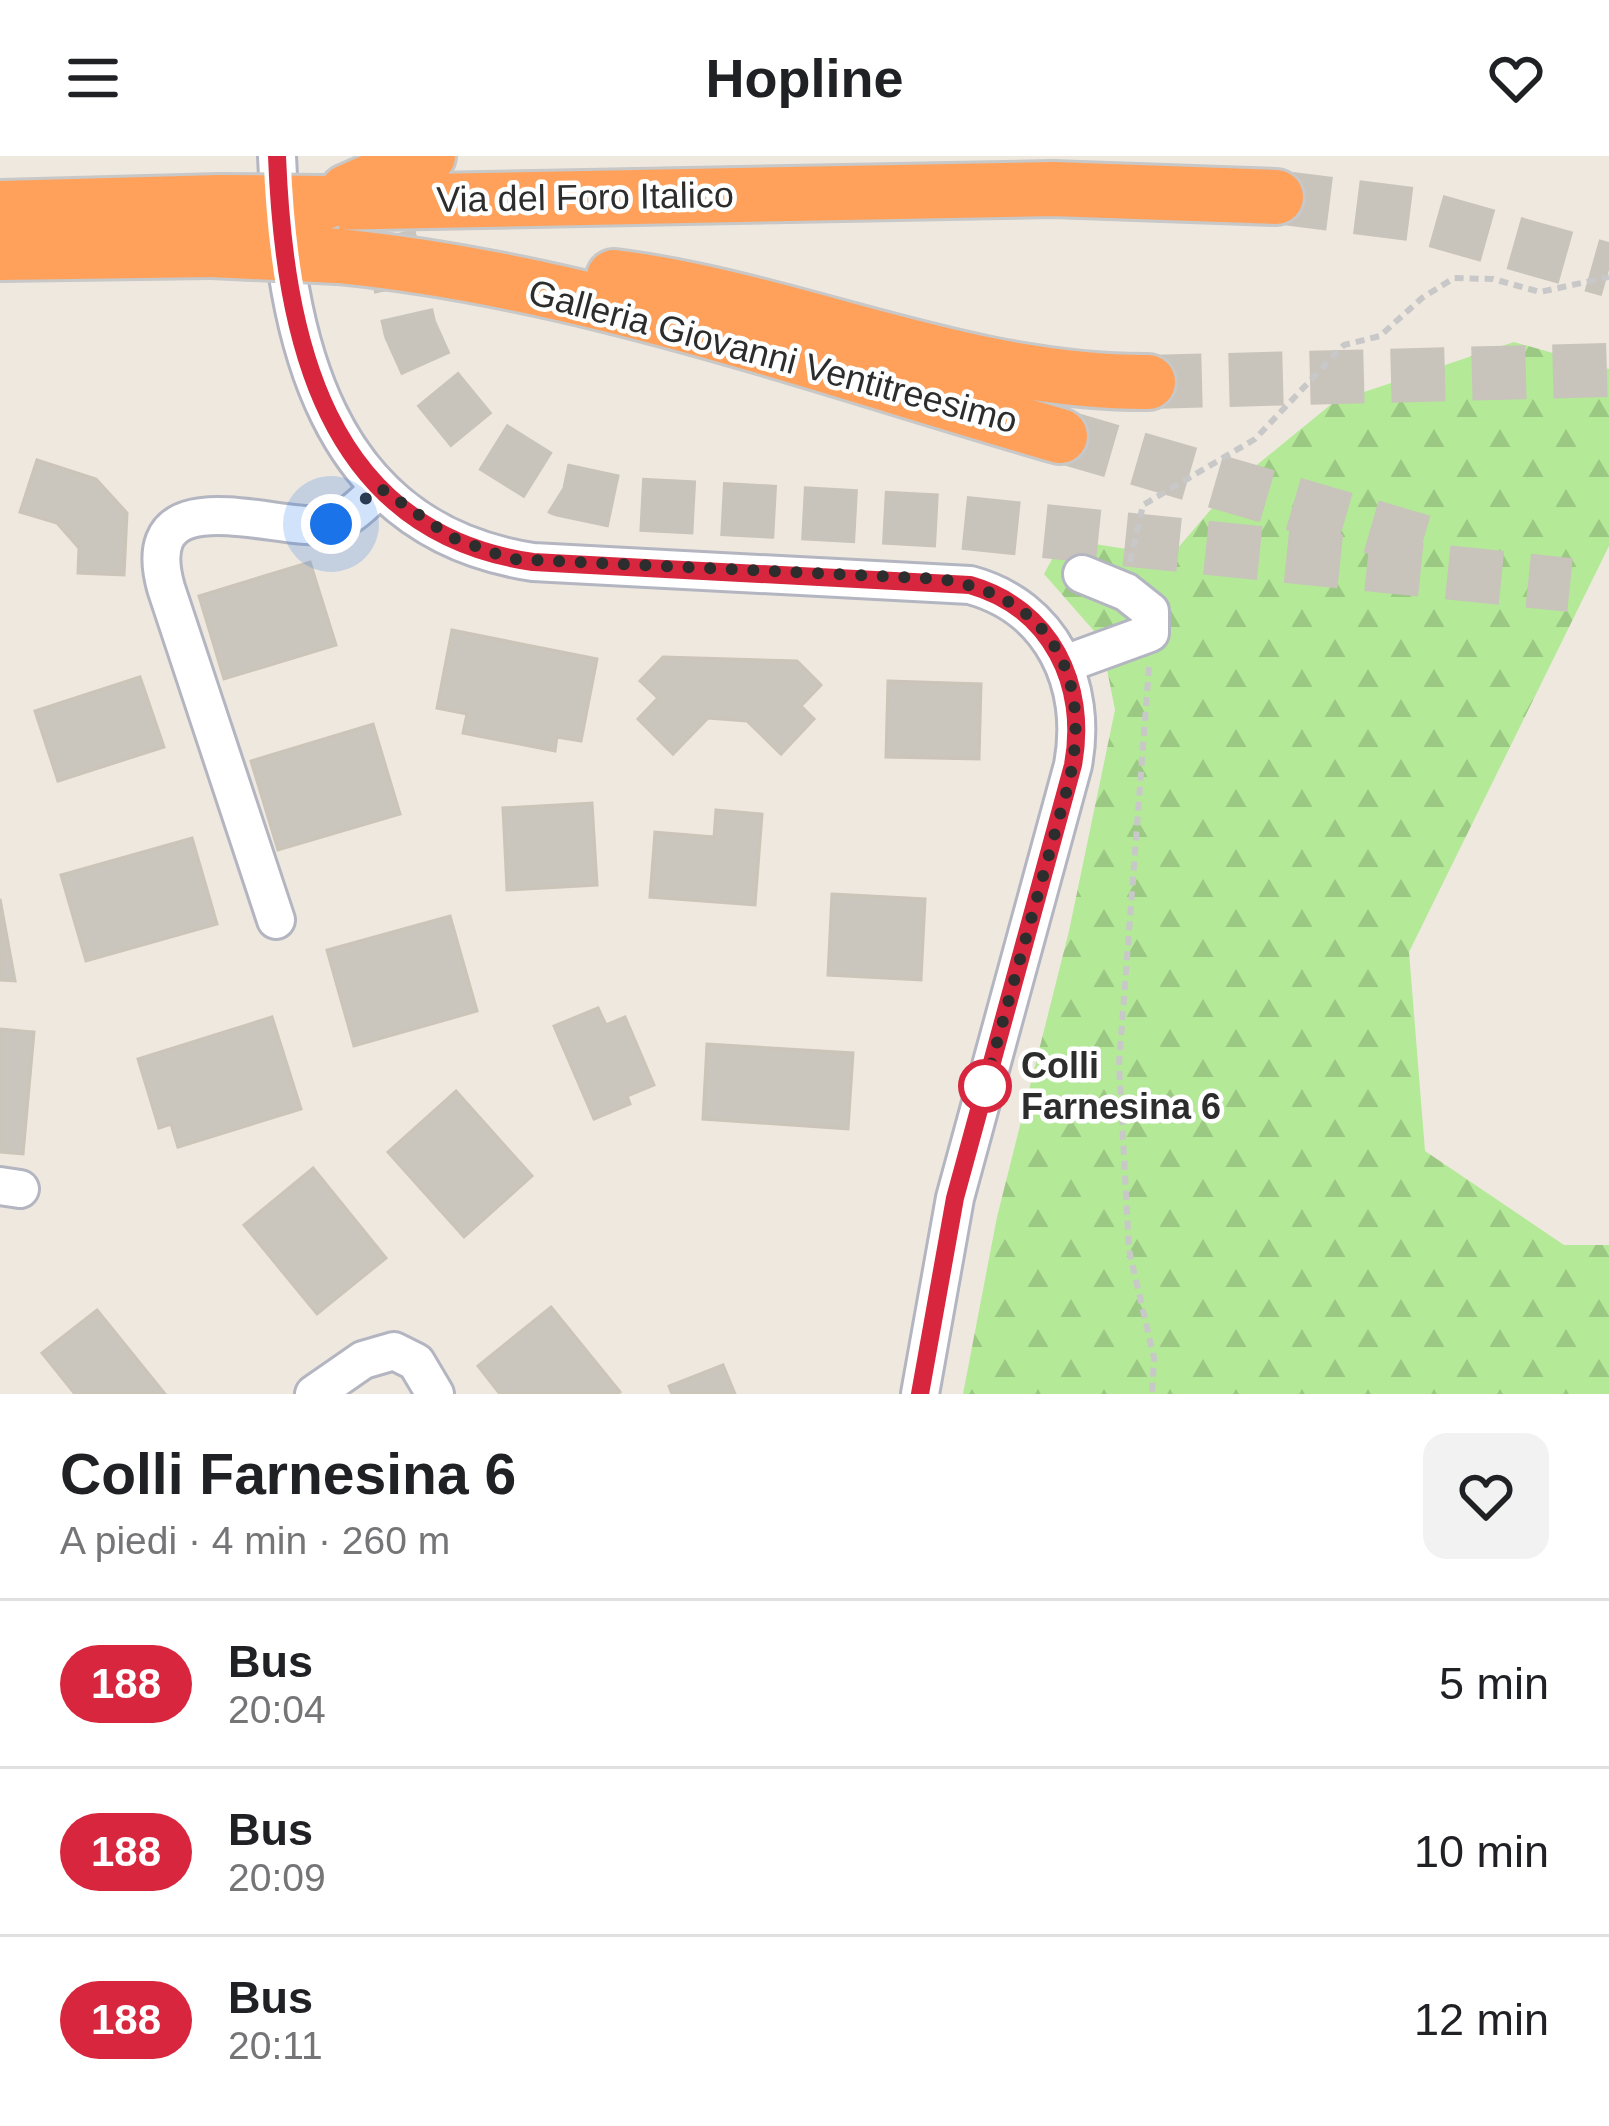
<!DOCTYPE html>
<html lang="it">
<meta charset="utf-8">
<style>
:root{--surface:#fff;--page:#f2f2f2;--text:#202124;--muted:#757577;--line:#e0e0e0}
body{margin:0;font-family:Arial,sans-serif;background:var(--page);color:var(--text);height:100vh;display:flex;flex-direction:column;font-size:45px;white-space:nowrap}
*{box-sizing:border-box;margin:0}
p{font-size:39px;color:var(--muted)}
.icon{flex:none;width:66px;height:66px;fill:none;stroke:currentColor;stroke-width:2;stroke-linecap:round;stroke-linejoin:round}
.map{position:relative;height:1238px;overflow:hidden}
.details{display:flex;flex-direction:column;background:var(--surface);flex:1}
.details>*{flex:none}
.badge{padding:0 24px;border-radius:39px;font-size:42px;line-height:78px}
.you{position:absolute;width:60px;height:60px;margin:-30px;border:9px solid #fff;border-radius:50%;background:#1a73e8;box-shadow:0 0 0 18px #1a73e833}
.map>.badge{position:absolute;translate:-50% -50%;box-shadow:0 0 0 6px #fff}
.round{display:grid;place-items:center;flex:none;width:126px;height:126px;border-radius:24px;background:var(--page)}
.overview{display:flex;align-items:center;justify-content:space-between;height:204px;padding:0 60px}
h1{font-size:57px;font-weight:700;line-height:90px}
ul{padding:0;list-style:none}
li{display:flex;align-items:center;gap:36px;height:168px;padding:0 60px;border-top:3px solid var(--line)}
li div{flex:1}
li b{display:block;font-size:45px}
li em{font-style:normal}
li .badge{min-width:132px;font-weight:700;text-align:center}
header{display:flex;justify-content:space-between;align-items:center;height:156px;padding:0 60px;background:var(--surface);font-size:54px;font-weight:700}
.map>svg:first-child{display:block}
.forest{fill:url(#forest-firs)}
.building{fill:#cbc6bd;stroke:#cbc4b8;stroke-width:3}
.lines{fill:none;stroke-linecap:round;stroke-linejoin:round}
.highway-tunnel{stroke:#c8c3bb;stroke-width:54;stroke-dasharray:54 27;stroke-linecap:butt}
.minor-casing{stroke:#b3b5c1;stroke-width:42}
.highway-casing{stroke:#c8c8c8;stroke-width:60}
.path{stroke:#c8c8c8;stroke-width:6;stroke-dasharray:9 6;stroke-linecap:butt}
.minor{stroke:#fff;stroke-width:36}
.highway{stroke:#ffa15a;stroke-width:54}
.highway-bridge-casing{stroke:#c8c8c8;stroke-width:60;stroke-linecap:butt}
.highway-bridge{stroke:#ffa15a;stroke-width:54}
.line-casing{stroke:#fff;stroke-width:27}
.line{stroke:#d7263d;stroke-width:18}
.walk{stroke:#2d2d2d;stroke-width:12;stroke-dasharray:0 21.6}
.stop-dot{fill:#fff;stroke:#d7263d;stroke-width:6}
.labels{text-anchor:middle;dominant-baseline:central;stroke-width:9;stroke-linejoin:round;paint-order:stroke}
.street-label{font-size:36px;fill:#2d2d2d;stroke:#fff}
.stop-label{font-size:36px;font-weight:bold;fill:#2d2d2d;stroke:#fff;text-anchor:start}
</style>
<header><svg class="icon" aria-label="menu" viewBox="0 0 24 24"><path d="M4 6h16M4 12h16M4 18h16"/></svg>Hopline<svg class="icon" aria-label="heart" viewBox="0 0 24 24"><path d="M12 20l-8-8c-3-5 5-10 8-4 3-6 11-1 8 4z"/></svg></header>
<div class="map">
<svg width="1609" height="1238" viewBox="0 0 1609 1238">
<defs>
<pattern id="forest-firs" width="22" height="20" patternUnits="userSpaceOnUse" patternTransform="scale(3)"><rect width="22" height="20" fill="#b4e998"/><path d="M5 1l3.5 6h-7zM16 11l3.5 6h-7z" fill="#9bc883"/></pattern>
</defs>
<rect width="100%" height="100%" fill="#efe8df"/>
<path class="forest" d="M1514,186l95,27v177l-200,406 16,199 139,94h45v149h-646l34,-177 72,-286 46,-221 -14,-71 -57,-65 19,-35 108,17 60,-70 103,-84z"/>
<g class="building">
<path d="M37,304l59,19 31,34 -3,62 -46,-2 1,-25 -22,-25 -37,-11z"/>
<path d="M310,406l26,83 -112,34 -25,-83z"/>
<path d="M452,474l145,29 -16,82 -24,-4 -2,14 -92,-18 4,-19 -30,-6z"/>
<path d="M663,501l134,4 24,24 -20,21 13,13 -33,35 -34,-33 -39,-3 -35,36 -35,-35 20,-21 -18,-17z"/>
<path d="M140,521l24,70 -106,34 -23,-70z"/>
<path d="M888,525l93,3 -2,75 -93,-2z"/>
<path d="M373,568l27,90 -122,36 -27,-89z"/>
<path d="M592,647l5,82 -90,5 -4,-82z"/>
<path d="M716,654l46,4 -7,91 -105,-8 5,-65 59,5z"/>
<path d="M192,682l25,86 -131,37 -25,-86z"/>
<path d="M832,738l93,5 -4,81 -93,-5z"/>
<path d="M0,743l15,82 -15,-1z"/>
<path d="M450,760l27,95 -123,35 -27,-96z"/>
<path d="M598,852l8,17 19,-8 29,68 -27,11 3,8 -36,15 -40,-93z"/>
<path d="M272,861l29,92 -123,38 -7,-23 -12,4 -21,-69z"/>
<path d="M0,873l34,3 -11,122 -23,-2z"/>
<path d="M707,888l146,9 -5,76 -145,-10z"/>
<path d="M456,935l76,85 -68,61 -76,-85z"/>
<path d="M313,1012l73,90 -69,56 -73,-89z"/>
<path d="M551,1151l69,85 -3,2h-117l-22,-28z"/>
<path d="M97,1154l68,84h-90l-33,-41z"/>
<path d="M723,1209l12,29h-63l-3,-8z"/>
</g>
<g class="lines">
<g class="highway-tunnel">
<path d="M371,0l39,173 26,58 41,50 85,53 66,14 319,17 623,64"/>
<path d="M1276,41l135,17 198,56"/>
<path d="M1148,226l461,-12"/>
<path d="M1060,280l378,110"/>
</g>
<g class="minor-casing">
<g id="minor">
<path d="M277,0c7,179 46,374 256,406l437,23c82,22 118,100 103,180l-118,433 -35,196"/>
<path d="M1065,508l85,-31v-22l-24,-19 -44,-18"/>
<path d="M276,764l-110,-332c-32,-115 111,-56 160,-63 22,-4 39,-23 54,-37"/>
<path d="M0,1030l20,3"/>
<path d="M314,1238l49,-34 31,-9 22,11 19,32"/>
</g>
</g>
<g class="highway-casing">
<g id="highway">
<path d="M347,36l81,-36"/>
<path d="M323,47l730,-14 223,8"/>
<path d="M0,52l220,-6"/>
<path d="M0,97l212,-3"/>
<path d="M338,100c246,24 486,112 722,180"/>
<path d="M614,121c181,23 349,106 534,105"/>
</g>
</g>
<g class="path">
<path d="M1130,406l13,-57 112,-66 89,-94 36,-9 42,-38 32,-20 39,1 47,13 69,-15"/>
<path d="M1149,511l-30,397 10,186 25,108 -2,36"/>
</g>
<use href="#minor" class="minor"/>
<use href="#highway" class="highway"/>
<g class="highway-bridge-casing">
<g id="highway-bridge">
<path d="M220,46l103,1"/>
<path d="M212,94l126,6"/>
</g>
</g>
<use href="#highway-bridge" class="highway-bridge"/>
</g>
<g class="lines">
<g class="line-casing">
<path id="line" d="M277,0c7,178 46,376 256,406l437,23c81,23 118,100 103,180l-118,433 -35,196"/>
</g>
<use href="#line" class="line"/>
<path class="walk" d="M331,368l49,-36 71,49 59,22 430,20c111,17 153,97 129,203l-84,304"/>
</g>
<circle class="stop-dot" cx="985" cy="930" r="24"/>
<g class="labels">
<g class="street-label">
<text transform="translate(585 41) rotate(-1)">Via del Foro Italico</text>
<text transform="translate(773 200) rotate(15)">Galleria Giovanni Ventitreesimo</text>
</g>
<g class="stop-label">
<text x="1021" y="909">Colli<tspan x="1021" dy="41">Farnesina 6</tspan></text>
</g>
</g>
</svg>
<div class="you" style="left:331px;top:368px"></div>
</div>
<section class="details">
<div class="overview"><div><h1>Colli Farnesina 6</h1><p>A piedi · 4 min · 260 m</p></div><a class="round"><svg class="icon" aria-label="heart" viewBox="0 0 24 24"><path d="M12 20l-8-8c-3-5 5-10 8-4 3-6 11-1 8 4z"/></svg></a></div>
<ul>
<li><span class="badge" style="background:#d7263d;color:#fff">188</span><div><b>Bus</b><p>20:04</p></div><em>5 min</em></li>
<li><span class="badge" style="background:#d7263d;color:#fff">188</span><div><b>Bus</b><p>20:09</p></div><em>10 min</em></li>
<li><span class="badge" style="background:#d7263d;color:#fff">188</span><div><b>Bus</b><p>20:11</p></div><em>12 min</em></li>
</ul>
</section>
